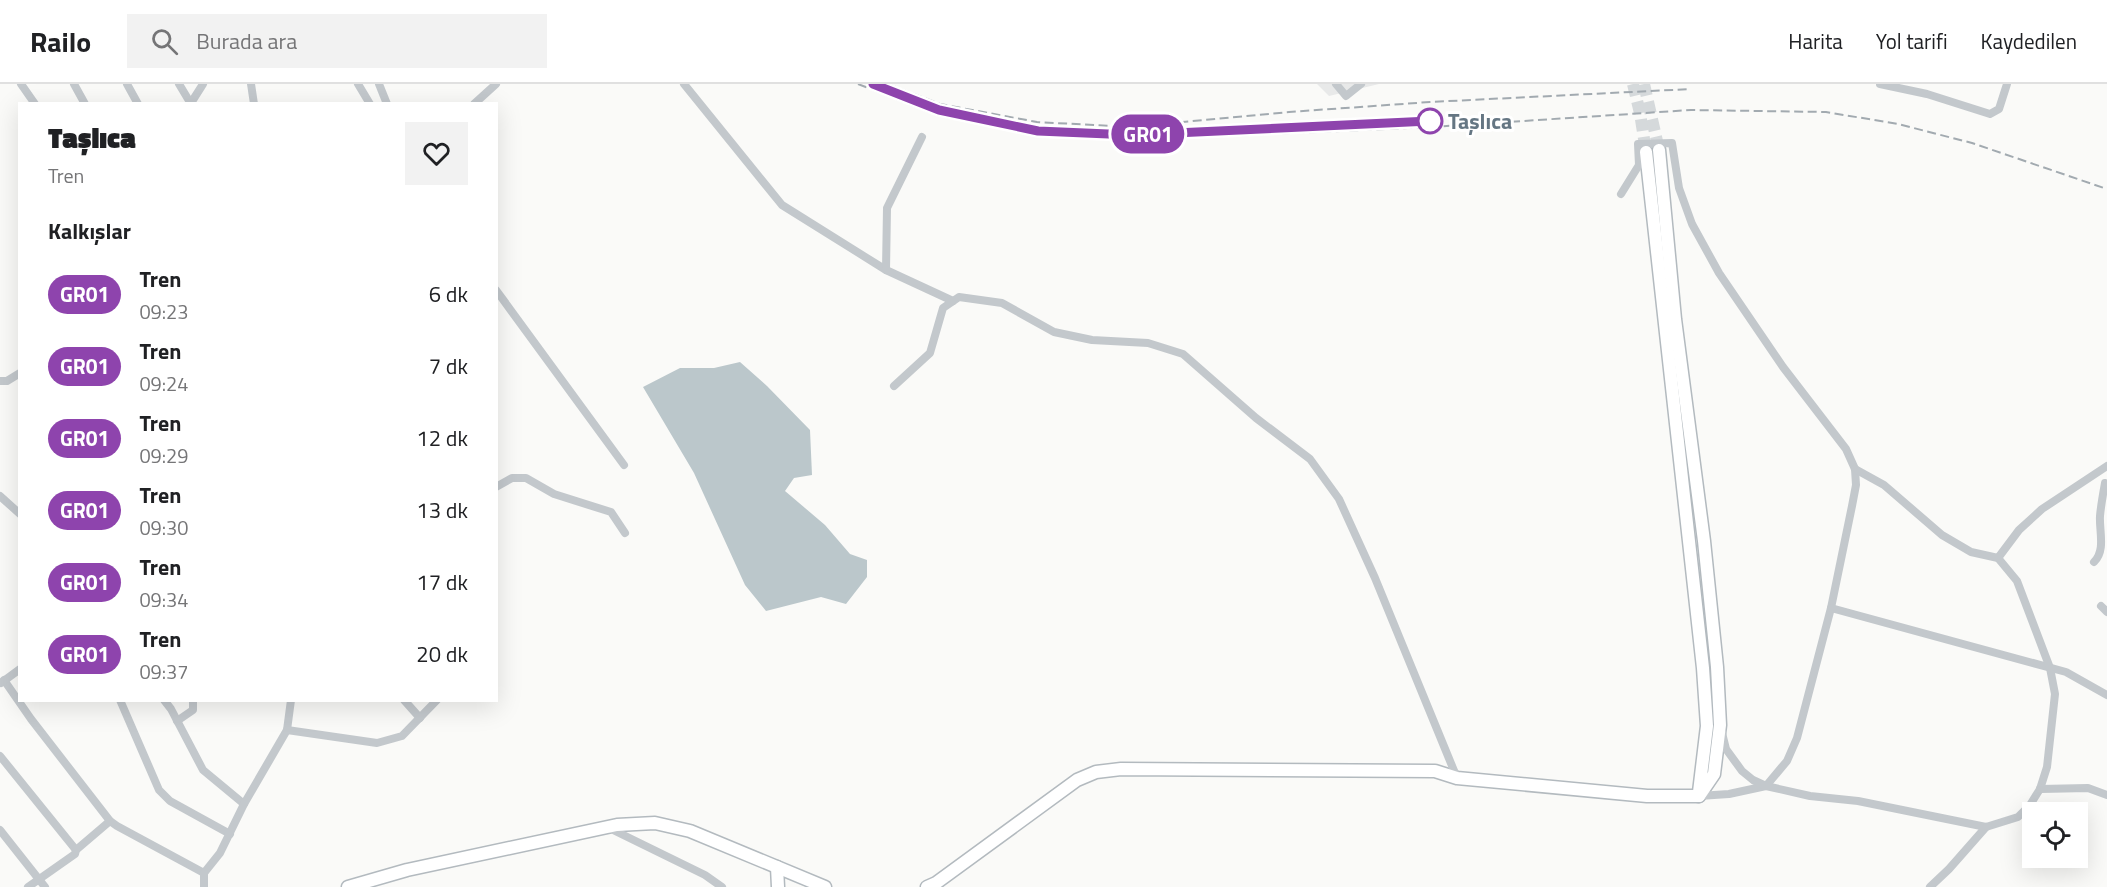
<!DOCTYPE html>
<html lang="tr">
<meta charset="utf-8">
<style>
:root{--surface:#fff;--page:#f2f2f2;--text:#202124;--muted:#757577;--line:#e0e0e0}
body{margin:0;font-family:"Titillium Web",sans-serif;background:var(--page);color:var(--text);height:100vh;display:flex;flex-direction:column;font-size:22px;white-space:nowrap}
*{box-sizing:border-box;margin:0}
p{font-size:20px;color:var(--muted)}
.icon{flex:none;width:33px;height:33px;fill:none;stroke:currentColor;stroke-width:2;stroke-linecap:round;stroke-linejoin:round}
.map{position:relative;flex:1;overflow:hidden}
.side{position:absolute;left:18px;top:18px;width:480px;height:600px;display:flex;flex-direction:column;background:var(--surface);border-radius:0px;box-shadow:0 6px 24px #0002}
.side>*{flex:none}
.badge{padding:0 12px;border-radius:20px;font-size:21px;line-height:39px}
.buttons{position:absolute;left:2022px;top:718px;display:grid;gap:12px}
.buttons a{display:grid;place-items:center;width:66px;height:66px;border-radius:0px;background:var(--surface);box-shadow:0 6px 24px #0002;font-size:30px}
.map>.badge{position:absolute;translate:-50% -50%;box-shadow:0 0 0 3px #fff}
h2{padding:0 30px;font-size:22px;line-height:54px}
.round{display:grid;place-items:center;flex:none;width:63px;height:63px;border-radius:0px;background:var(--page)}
.headline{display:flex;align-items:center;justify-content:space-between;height:102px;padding:0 30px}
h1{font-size:28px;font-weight:800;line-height:45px}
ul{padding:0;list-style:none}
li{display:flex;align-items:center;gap:18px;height:72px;padding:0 30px}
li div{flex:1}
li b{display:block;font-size:22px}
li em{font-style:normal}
li .badge{min-width:66px;font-weight:700;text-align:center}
header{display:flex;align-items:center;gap:36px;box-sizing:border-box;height:84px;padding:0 30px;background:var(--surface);border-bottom:2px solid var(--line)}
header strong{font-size:28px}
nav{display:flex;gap:33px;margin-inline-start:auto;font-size:21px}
.search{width:420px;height:54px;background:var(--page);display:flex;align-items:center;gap:15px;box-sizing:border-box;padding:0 21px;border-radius:0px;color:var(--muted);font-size:22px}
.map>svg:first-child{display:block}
.built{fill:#e8e9e9}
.water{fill:#bbc7cb}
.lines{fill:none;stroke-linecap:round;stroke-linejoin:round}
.secondary-tunnel{stroke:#d5d9db;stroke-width:12;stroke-dasharray:12 6;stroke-linecap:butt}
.secondary-casing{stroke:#b3babf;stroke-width:15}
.street{stroke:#c3c8cc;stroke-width:8}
.secondary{stroke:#fff;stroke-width:12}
.rail{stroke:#a2aab0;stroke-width:2;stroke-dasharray:9 4.5;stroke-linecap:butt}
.line-casing{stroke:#fff;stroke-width:14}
.line{stroke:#8e44ad;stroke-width:9}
.stop-dot{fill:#fff;stroke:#8e44ad;stroke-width:3}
.labels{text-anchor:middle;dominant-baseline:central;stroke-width:6;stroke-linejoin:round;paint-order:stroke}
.stop-label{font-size:22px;font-weight:bold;fill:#657683;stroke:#fff;text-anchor:start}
</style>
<header>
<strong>Railo</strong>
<div class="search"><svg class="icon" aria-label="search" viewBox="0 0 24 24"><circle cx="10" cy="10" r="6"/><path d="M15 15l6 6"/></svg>Burada ara</div>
<nav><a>Harita</a><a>Yol tarifi</a><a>Kaydedilen</a></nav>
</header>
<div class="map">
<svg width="2107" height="803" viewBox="0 0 2107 803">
<rect width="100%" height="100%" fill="#fafaf8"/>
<path class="built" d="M1317,0h62l-50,12z"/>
<path class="water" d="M740,278l27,24 43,44 2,45 -18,3 -9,13 40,34 25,29 17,6v17l-21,27 -25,-7 -55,14 -21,-26 -51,-112 -51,-86 37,-19h34z"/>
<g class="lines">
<g class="secondary-tunnel">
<path d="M1633,0l7,29 6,39"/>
<path d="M1644,0l15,66"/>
</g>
<g class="secondary-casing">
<g id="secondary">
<path d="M1659,66l16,169 29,222 13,126 3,58 -6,49 -15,22"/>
<path d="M1646,68l57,516 4,58 -8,66"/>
<path d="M777,783l1,20"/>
<path d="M348,803l59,-17 210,-45 38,-2 35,8 135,56"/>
<path d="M927,803l9,-4 141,-103 19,-8 25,-3 314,2 22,7 190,18h52"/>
</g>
</g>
<g class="street">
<path d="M21,0l14,20"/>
<path d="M74,0l11,20"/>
<path d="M127,0l11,20"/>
<path d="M179,0l12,20"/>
<path d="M251,0l3,20"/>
<path d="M358,0l12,20"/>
<path d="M379,0l8,20"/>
<path d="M684,0l98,121 104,65"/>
<path d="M1336,0l10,12 15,-12"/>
<path d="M1880,0l47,10 63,20 9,-5 8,-25"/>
<path d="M191,19l12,-19"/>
<path d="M474,20l22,-20"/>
<path d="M922,53l-35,71 -1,62 67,31"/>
<path d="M1621,110l18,-29 -1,-21 34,-1 7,45 13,36 27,49 64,94 63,82 9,20 1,16 -4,21 -21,102 -34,130 -10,23 -21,25 -37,8 -30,2"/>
<path d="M496,206l128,175"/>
<path d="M0,297h7l13,-8"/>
<path d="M894,302l36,-33 13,-45 16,-11 43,6 52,29 38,8 56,3 35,11 73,64 54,41 29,40 36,79 82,200"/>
<path d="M496,403l16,-9h14l28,16 57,18 14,21"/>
<path d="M0,412l20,18"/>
<path d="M1998,474l21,-28 23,-21 65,-43"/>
<path d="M2094,478c12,-12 5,-31 6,-46 1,-11 3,-22 5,-33"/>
<path d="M2101,522l6,6"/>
<path d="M1831,524l235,64 41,23"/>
<path d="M4,596l27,39 79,102 7,5 87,47"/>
<path d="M1,599l19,-14"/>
<path d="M120,616l39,90 11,11 60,33"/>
<path d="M164,616l7,9 32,61 41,34"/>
<path d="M404,616l16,18"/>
<path d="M177,637l16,-11v-10"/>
<path d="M287,646l90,13 25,-7 35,-36"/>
<path d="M1722,649l4,16 16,22 11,9 13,6 44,10 48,5 128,26 32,-10 12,-12 10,-16 7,-22 8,-73 -5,-26 -33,-87 -19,-23 -27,-6 -29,-17 -58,-50 -29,-16"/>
<path d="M0,672l76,94"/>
<path d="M2040,705l48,-1 19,7"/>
<path d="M607,743l98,48 17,12"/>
<path d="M0,746l45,57"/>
<path d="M28,803l47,-33 1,-4 34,-29"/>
<path d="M204,803v-14l16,-20 24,-49 43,-74 4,-30"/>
<path d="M1930,803l19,-18 37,-42"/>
</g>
<use href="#secondary" class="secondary"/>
<g class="rail">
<path d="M858,0l79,31 99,20 97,5 298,-13 260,-17 135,2 72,12 74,19 135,46"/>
<path d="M888,0l52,20 97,18 93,5 159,-15 141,-10 261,-13"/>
</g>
</g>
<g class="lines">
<g class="line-casing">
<path id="line" d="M873,0l66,26 99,21 94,4 298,-14"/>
</g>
<use href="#line" class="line"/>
</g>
<circle class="stop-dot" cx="1430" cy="37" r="12"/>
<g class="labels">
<g class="stop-label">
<text x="1448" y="37">Taşlıca</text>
</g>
</g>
</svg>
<div class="buttons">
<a><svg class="icon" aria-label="locate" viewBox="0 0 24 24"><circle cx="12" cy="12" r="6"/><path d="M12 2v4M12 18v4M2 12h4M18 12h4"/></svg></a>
</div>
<b class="badge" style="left:1148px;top:50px;background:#8e44ad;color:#fff">GR01</b>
<section class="side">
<div class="headline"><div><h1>Taşlıca</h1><p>Tren</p></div><a class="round"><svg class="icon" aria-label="heart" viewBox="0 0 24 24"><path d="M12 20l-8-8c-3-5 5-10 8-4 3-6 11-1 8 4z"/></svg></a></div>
<h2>Kalkışlar</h2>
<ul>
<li><span class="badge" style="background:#8e44ad;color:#fff">GR01</span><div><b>Tren</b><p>09:23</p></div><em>6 dk</em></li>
<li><span class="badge" style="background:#8e44ad;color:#fff">GR01</span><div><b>Tren</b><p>09:24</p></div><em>7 dk</em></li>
<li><span class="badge" style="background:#8e44ad;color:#fff">GR01</span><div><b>Tren</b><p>09:29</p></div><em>12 dk</em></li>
<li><span class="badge" style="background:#8e44ad;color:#fff">GR01</span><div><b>Tren</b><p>09:30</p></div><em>13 dk</em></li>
<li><span class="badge" style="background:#8e44ad;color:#fff">GR01</span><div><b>Tren</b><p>09:34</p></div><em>17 dk</em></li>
<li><span class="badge" style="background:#8e44ad;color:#fff">GR01</span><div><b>Tren</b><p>09:37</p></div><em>20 dk</em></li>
</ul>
</section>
</div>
